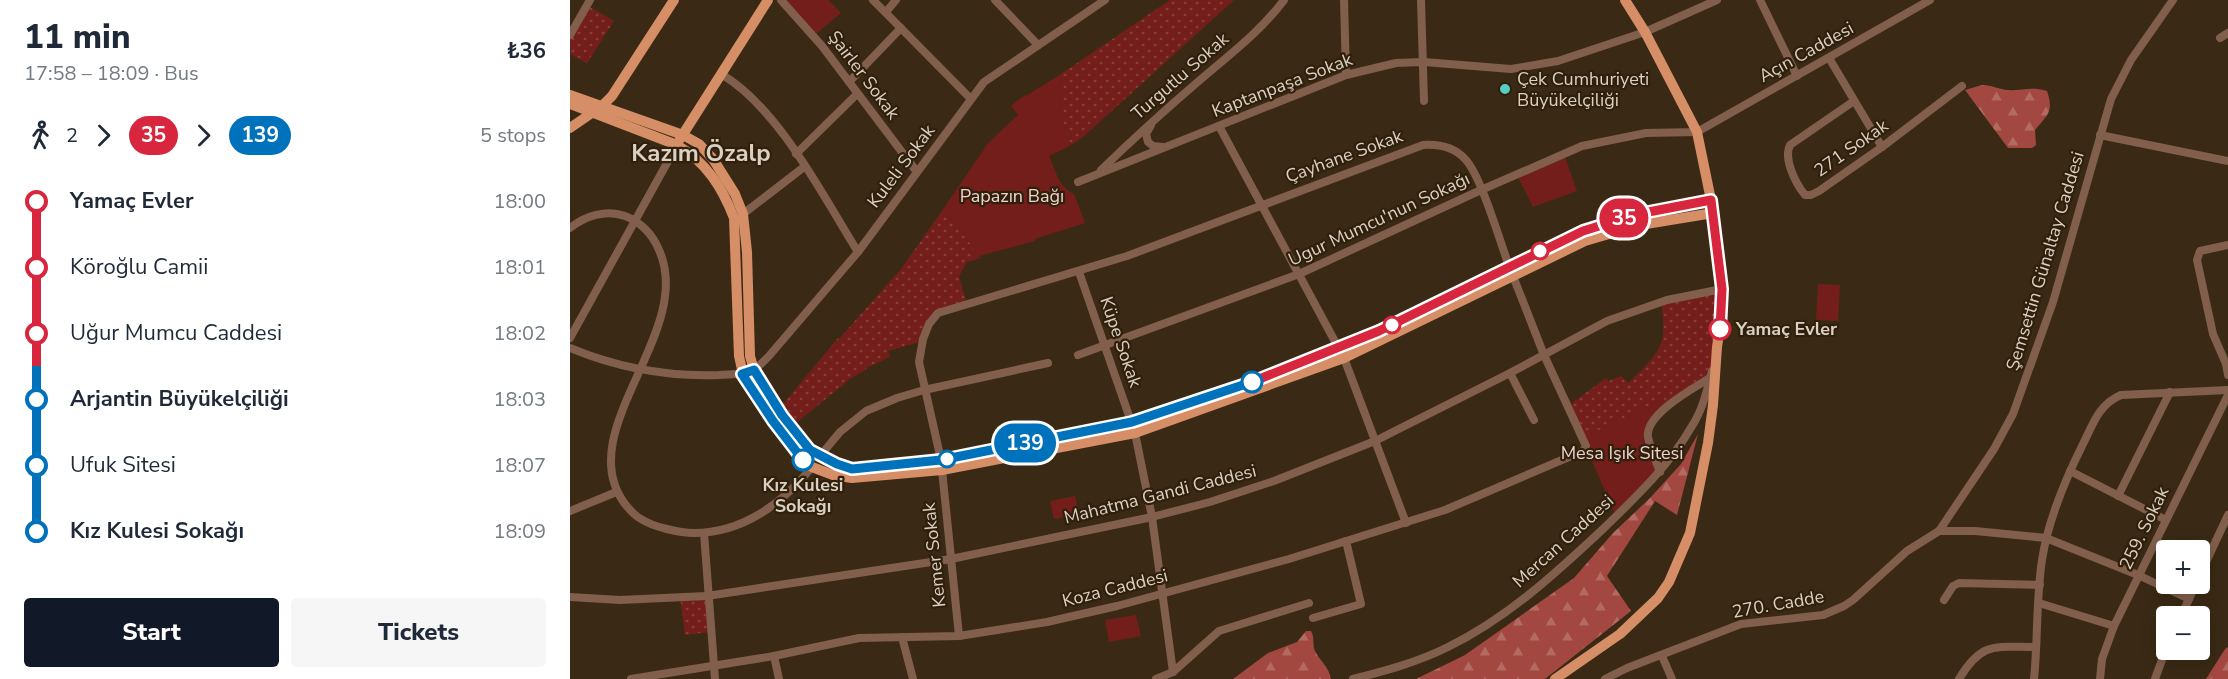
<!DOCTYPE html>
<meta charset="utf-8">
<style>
:root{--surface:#fff;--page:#f6f6f7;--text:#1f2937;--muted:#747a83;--accent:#111827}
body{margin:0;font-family:"Nunito Sans",sans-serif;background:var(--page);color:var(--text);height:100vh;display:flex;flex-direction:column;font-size:22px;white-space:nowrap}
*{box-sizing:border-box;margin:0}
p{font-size:20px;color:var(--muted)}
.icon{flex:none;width:33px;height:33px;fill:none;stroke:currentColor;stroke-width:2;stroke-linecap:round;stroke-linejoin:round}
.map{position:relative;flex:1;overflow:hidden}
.details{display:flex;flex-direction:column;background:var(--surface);width:570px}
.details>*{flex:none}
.badge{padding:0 12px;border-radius:20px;font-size:21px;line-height:39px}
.buttons{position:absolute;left:1586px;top:540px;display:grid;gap:12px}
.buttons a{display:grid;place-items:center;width:54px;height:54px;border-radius:6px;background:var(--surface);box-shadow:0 3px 15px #0003;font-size:30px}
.map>.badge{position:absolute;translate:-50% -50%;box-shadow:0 0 0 3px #fff}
.legs{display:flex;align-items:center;gap:9px;height:66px;padding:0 24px;font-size:20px}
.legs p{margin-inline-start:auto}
.head{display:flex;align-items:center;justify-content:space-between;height:102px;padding:0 24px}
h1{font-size:33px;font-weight:800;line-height:45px}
.cta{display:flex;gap:12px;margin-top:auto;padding:12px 24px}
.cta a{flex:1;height:69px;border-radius:6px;background:var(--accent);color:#fff;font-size:24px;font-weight:800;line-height:69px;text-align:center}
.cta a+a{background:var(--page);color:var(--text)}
ul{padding:0 24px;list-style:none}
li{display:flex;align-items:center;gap:21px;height:66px;font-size:22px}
li i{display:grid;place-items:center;width:9px;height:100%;margin:0 8px;background:currentColor}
li i::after{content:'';width:15px;height:15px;margin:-8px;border:4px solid;border-radius:50%;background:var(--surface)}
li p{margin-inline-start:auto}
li:first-child i{background:linear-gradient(#0000 50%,currentColor 0)}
li:last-child i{background:linear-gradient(currentColor 50%,#0000 0)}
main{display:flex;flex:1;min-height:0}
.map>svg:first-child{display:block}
.grass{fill:url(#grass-dots)}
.forest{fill:url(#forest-firs)}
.green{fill:#741e1b}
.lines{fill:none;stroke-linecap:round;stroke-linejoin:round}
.minor{stroke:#825f4c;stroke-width:8}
.major{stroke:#d68e66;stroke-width:10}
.line-1-casing{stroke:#fff;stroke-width:14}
.line-2-casing{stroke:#fff;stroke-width:14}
.line-1{stroke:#d7263d;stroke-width:9}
.line-2{stroke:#0072bc;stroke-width:9}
.poi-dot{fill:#56cec3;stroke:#30200b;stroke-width:2}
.stop-1-dot{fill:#fff;stroke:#d7263d;stroke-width:3}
.stop-2-dot{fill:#fff;stroke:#0072bc;stroke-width:3}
.labels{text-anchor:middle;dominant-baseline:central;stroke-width:4.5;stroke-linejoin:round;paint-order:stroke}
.street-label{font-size:18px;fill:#dad0c3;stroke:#30200b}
.poi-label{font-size:18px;fill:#dad0c3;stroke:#30200b;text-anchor:start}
.park-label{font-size:18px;fill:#edd3cf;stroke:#30200b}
.stop-label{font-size:18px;font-weight:bold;fill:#dad0c3;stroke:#30200b;text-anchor:start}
.district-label{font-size:24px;font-weight:bold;fill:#dad0c3;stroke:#30200b}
</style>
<main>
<section class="details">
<div class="head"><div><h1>11 min</h1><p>17:58 – 18:09 · Bus</p></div><b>₺36</b></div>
<div class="legs"><svg class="icon" aria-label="walk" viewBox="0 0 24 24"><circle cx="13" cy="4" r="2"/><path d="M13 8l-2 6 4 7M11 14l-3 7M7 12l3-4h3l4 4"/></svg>2<svg class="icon" aria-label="forward" viewBox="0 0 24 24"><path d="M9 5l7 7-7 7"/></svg><b class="badge" style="background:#d7263d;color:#fff">35</b><svg class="icon" aria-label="forward" viewBox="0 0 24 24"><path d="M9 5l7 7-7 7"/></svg><b class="badge" style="background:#0072bc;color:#fff">139</b><p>5 stops</p></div>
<ul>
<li><i style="color:#d7263d"></i><b>Yamaç Evler</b><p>18:00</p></li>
<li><i style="color:#d7263d"></i><span>Köroğlu Camii</span><p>18:01</p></li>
<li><i style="color:#d7263d"></i><span>Uğur Mumcu Caddesi</span><p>18:02</p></li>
<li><i style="color:#0072bc"></i><b>Arjantin Büyükelçiliği</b><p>18:03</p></li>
<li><i style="color:#0072bc"></i><span>Ufuk Sitesi</span><p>18:07</p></li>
<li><i style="color:#0072bc"></i><b>Kız Kulesi Sokağı</b><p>18:09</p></li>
</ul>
<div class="cta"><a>Start</a><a>Tickets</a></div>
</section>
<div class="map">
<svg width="1658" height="679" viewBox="0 0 1658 679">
<defs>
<pattern id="grass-dots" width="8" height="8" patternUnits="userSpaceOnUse" patternTransform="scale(1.5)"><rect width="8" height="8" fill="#741e1b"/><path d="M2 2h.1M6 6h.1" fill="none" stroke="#873e3a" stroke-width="1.8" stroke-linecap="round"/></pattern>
<pattern id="forest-firs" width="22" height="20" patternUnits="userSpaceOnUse" patternTransform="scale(1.5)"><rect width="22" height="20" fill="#a24840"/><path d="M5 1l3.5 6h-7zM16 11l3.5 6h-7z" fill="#b26a63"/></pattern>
</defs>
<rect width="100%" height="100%" fill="#3a2a15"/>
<g class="grass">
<path d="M600,0h64l-151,137 -13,9 -9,-27v-45z"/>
<path d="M18,6l26,15 -27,42 -17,-9v-17z"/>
<path d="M374,208l37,50 -14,4 -8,14 8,29 -29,9 -15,27 -35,10 2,6 -24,11 1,1 -19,11v1l-57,46 -12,-18 59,-71 1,1 62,-70z"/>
<path d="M1152,289l-12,89 -44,26 -2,-4 -82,38 -14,-32 38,-28 3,3 12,-5 7,7c12,-12 29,-26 34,-42 3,-12 0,-28 0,-40z"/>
<path d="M137,596l3,36 -25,3 -5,-38z"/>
</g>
<g class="forest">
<path d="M1412,85c10,0 16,4 25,5 15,1 24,-4 40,1 7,21 1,23 -12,39l1,15 -4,3h-24l-43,-58z"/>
<path d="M1128,434l-21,81 -22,-14 -48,75 24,35 -86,68h-129l49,-24 109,-77 39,-45 37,-35 31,-34z"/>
<path d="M736,631h5c4,7 1,13 4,20 5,10 14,16 16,28h-98l35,-26 29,-11z"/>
<path d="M1658,647v32h-22l19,-30z"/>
</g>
<g class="green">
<path d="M211,0h47l13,13 -28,23z"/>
<path d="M491,74v45l9,27 -21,10c6,14 10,31 25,38l11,29 -50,16v2l-56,15 -35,-48 45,-66 29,-27 -7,-9 14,-11 1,1z"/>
<path d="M994,154l13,37 -44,16 -16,-32z"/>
<path d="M1248,284l22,1 -2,36 -22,-1z"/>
<path d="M1094,399l2,5 -17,24 11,44 -44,44 -34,-78z"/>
<path d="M505,496l4,18 -25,5 -4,-18z"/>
<path d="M566,615l5,21 -32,6 -4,-22z"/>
</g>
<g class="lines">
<g class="minor">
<path d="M211,0l41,46 95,126"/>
<path d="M303,0l97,98"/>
<path d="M425,0l43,45"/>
<path d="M774,0l2,75"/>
<path d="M851,0l3,101"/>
<path d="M1190,0l37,76"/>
<path d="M316,12l10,-12"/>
<path d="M0,35l20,-35"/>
<path d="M1650,38l8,-5"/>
<path d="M1259,58l53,89"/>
<path d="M151,74c57,33 102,122 137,178"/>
<path d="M279,82l52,-54"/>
<path d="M1284,101l-64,44c-7,14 6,39 15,50h6l8,-4 63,-44 80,-61"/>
<path d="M581,125l-5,9 2,8 5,4 10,1"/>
<path d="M649,126l120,223"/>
<path d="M1530,135l128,26"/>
<path d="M226,154l61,-60"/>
<path d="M531,170c32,-31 65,-61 99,-90 29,-25 61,-49 84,-80"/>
<path d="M508,182l268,-107 50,-12 28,-1 87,7 47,-8 87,-29 72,-32"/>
<path d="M173,214l61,-47"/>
<path d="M0,228c15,-12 36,-19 55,-12 16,6 28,19 34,34 37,82 -89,181 -34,254 4,5 10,12 16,15 12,8 39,14 53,14 49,0 89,-30 118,-66"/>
<path d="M1658,245l-28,6 -3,9 16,74 13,30 2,11"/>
<path d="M509,272l56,161 17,84 21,155"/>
<path d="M0,338l107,-193"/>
<path d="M0,348c48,20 97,29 149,27 11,-1 22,0 32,-4 7,-3 13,-10 18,-15l89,-104 126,-170 121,-82"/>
<path d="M508,355l221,-81 182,-84 101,-44 64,-13 51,-1 233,-132"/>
<path d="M774,358l62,165"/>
<path d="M940,373l24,47"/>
<path d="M250,456l20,-24 26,-21 31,-13 27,-8 124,-27"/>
<path d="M371,460l-22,-98 4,-23 6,-15 9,-11 189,-57 296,-111c15,-1 31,2 42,14 16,16 35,83 44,107"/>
<path d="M372,470l17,166"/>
<path d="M1500,471l96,49"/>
<path d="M1090,472c-4,-11 -10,-24 -12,-35 -3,-23 46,-49 62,-59"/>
<path d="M1548,496l52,-104"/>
<path d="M0,511l44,-18"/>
<path d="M1369,531h36l71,7 92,37 51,24"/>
<path d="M134,533l11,146"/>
<path d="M1629,577l29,-62"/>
<path d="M0,597l50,3 87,-4 244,-37 201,-42 58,-15 64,-21 101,-40 135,-68 97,-52 60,-21 55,-11"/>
<path d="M1374,600l9,-14 6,-3 81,2"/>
<path d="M1469,603l75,23"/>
<path d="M1611,616l15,-32"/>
<path d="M743,618l48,-14 -15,-63"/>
<path d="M332,637l11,42"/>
<path d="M204,656l5,23"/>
<path d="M1092,656l10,23"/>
<path d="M61,679l143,-23 85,-18 100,-2 88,-14 70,-16 172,-47 156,-49 138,-59 3,-5 -42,-91 -31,-79"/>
<path d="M586,679l17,-7 46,-41 90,-28"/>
<path d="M783,679c32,-8 65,-17 95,-32 59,-29 107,-73 155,-118 33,-32 66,-63 89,-103 11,-17 15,-36 20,-55"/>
<path d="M1035,679l22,-11 114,-44 82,-9 21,-9 9,-6 54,-49 32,-20 55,-82 19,-35 40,-112 58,-203 20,-39 42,-60"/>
<path d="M1389,679c23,-38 36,-32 76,-32"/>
<path d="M1464,679c4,-39 2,-80 8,-119 6,-40 23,-80 41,-116 10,-20 16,-40 38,-49l107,-5"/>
<path d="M1530,679l2,-20 12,-33 114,-231"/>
<path d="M1585,679l11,-30"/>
</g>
<g class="major">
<path d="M0,95l113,40 16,9 14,15 22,35 8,20 4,38 3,104 4,14 28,45 28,35 10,6 32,13 89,-9 191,-38 118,-39 129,-52 204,-100 55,-17 73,-14"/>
<path d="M0,104l107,41c29,17 45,42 57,73l5,138 4,18 30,47 30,39 9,7 21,8 19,3 90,-8 193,-37 209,-75 241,-117 55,-16 73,-12"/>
<path d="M0,128l32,-22 10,-10 62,-96"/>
<path d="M110,139l88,-139"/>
<path d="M985,679l65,-45 38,-36 11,-16 21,-49 18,-90 5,-38 4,-58 4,-27 1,-31 -11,-89 -14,-68 -52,-100 -20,-32"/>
</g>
</g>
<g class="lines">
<g class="line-1-casing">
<path id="line-1" d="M682,382l127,-51 204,-100 55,-17 73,-14 11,89 -2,40"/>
</g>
<g class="line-2-casing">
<path id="line-2" d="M233,460l-30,-39 -31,-47 12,-4 28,45 28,35 27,14 15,5 89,-9 191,-38 120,-40"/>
</g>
<use href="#line-1" class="line-1"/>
<use href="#line-2" class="line-2"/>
</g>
<circle class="poi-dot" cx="935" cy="89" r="6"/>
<g class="stop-1-dot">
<circle cx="970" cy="251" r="8"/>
<circle cx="822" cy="325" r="8"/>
<circle cx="1150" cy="329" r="10"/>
</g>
<g class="stop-2-dot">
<circle cx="682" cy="382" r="10"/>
<circle cx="377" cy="459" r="8"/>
<circle cx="233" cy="460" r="10"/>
</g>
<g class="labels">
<g class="street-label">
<text transform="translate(1236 52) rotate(-29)">Açın Caddesi</text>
<text transform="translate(294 75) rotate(53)">Şairler Sokak</text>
<text transform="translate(610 76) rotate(-41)">Turgutlu Sokak</text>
<text transform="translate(712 85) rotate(-21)">Kaptanpaşa Sokak</text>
<text transform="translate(1281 148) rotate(-35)">271 Sokak</text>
<text transform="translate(774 156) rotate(-20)">Çayhane Sokak</text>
<text transform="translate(331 166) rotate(-53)">Kuleli Sokak</text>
<text transform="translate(809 219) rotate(-25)">Ugur Mumcu'nun Sokağı</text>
<text transform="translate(1475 261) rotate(-73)">Şemsettin Günaltay Caddesi</text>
<text transform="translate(551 342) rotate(71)">Küpe Sokak</text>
<text transform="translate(590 494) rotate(-14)">Mahatma Gandi Caddesi</text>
<text transform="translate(1574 528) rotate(-64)">259. Sokak</text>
<text transform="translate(993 541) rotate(-42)">Mercan Caddesi</text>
<text transform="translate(364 555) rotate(-96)">Kemer Sokak</text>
<text transform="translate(545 588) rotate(-14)">Koza Caddesi</text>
<text transform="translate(1208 604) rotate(-10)">270. Cadde</text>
</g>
<g class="poi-label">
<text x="947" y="79">Çek Cumhuriyeti<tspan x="947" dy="21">Büyükelçiliği</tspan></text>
</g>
<g class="park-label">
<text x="442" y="196">Papazın Bağı</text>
<text x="1052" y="453">Mesa Işık Sitesi</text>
</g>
<g class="stop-label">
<text x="1166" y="329">Yamaç Evler</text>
<text x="233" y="485" text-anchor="middle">Kız Kulesi<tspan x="233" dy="21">Sokağı</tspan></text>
</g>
<g class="district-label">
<text x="131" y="153">Kazım Özalp</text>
</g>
</g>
</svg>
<div class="buttons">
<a>+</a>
<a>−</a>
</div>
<b class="badge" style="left:1054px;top:218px;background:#d7263d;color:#fff">35</b>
<b class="badge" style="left:455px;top:443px;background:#0072bc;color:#fff">139</b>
</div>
</main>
